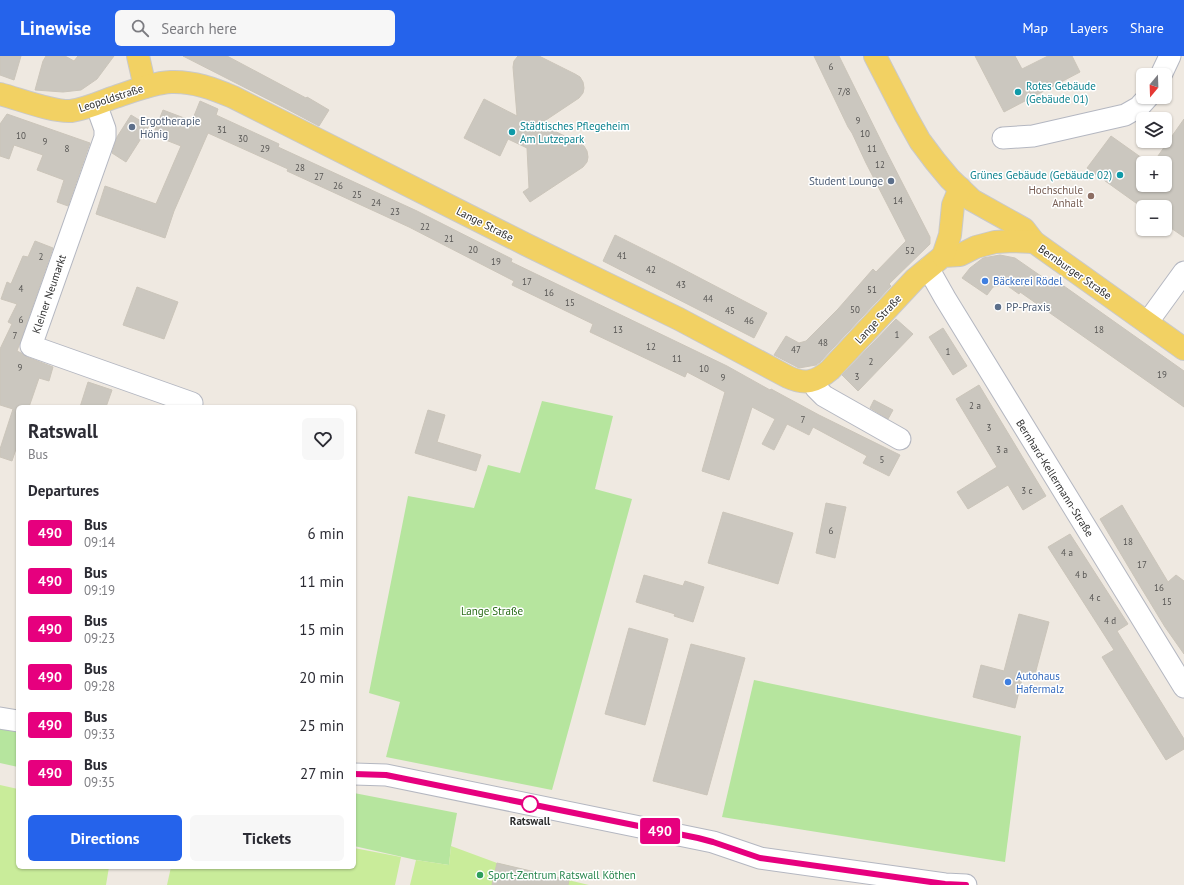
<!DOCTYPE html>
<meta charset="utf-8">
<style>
:root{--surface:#fff;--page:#f7f7f7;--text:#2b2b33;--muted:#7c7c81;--accent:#2563eb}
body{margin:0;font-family:"PT Sans",sans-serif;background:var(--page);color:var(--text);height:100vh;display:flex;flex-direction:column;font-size:15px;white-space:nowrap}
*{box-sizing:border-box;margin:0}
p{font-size:13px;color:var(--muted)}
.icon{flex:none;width:22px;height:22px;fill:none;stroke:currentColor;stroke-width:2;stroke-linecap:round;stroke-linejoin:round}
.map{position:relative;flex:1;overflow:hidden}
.sheet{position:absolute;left:16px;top:349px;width:340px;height:464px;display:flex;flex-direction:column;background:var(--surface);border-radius:6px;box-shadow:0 1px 3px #0004}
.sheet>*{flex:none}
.badge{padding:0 8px;border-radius:3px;font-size:14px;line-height:26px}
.needle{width:26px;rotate:199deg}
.fabs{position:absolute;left:1136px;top:12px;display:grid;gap:8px}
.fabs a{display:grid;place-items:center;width:36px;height:36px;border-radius:6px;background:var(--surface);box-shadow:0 1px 3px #0004;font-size:20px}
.map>.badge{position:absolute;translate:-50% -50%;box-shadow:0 0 0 2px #fff}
h2{padding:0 12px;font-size:15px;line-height:36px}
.round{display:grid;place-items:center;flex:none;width:42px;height:42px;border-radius:6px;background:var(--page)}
.headline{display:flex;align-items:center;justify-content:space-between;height:68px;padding:0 12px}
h1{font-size:19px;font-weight:700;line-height:30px}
.action{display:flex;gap:8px;margin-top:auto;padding:8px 12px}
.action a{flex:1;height:46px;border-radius:6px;background:var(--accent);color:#fff;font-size:16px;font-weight:700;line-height:46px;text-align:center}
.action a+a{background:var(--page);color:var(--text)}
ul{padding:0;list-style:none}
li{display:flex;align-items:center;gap:12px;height:48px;padding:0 12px}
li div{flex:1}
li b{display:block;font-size:15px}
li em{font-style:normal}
li .badge{min-width:44px;font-weight:700;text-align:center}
header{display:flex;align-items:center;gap:24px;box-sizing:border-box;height:56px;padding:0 20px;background:var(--accent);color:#fff}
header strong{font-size:19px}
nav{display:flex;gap:22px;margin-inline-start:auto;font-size:14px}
.search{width:280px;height:36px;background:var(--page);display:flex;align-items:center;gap:10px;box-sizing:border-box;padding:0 14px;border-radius:6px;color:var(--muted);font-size:15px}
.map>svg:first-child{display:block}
.green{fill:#b6e59e}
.pitch{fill:#c9ec9a}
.building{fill:#cbc7bf;stroke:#cbc5ba}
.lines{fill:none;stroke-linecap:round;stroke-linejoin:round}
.minor-casing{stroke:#b4b7c1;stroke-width:23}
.major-casing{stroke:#c9c9c9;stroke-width:24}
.minor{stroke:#fff;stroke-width:21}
.major{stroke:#f2d163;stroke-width:22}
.line-casing{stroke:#fff;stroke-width:9}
.line{stroke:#e6007e;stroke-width:6}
.culture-dot{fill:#0f9aa8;stroke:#fff;stroke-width:1.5}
.service-dot{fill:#5c6f8a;stroke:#fff;stroke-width:1.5}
.education-dot{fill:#8d6e63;stroke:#fff;stroke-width:1.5}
.shop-dot{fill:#3f7fe0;stroke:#fff;stroke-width:1.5}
.stop-dot{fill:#fff;stroke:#e6007e;stroke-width:2}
.leisure-dot{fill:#2e9e5b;stroke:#fff;stroke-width:1.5}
.labels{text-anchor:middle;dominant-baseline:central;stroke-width:3;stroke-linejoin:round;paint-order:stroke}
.number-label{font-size:9px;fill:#555452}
.culture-label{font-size:11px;fill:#0d838f;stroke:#fff;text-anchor:start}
.street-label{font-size:11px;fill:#2e2e2e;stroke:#fff}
.service-label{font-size:11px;fill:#4e5e75;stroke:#fff;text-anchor:start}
.education-label{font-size:11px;fill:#785e54;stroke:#fff;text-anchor:end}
.shop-label{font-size:11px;fill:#366cbe;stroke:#fff;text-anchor:start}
.park-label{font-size:11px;fill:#2c6e1b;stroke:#fff}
.stop-label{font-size:11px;font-weight:bold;fill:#2e2e2e;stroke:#fff}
.leisure-label{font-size:11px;fill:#27864d;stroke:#fff;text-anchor:start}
</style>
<header>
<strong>Linewise</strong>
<div class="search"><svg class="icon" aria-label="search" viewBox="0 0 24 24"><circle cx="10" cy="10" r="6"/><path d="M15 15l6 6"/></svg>Search here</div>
<nav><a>Map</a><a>Layers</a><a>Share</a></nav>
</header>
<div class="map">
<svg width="1184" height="829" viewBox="0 0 1184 829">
<rect width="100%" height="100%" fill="#efe9e1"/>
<g class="green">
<path d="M542,345l71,15 -18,73 37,10 -80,291 -166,-33 14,-55 -31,-9 39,-197 66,12 14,-43 32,8z"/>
<path d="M754,624l267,56 -16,126 -283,-45z"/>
<path d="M0,670l18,3v38l-18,-4z"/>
<path d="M354,737l103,20 -6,33 -2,19 -33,-5 -62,-14z"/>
</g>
<g class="pitch">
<path d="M0,729l18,4v78h91l-3,18h-106z"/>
<path d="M451,790l46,17 92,22h-179l6,-25 33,5z"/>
<path d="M354,792l47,9 -6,28h-228l4,-18h183z"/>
</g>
<g class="building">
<path d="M0,0h21l-7,24 -14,-5z"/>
<path d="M46,0h19l9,5 4,-5h36l-17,23 -16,11 -18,2 -28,-2 8,-29z"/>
<path d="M183,0h44l79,42 1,-1 22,13 -10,16 -34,-18z"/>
<path d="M518,0h21l36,18 5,3 3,5 1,6 -1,5 -4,5 -39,26 39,19 5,3 3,5 1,6 -1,5 -4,5 -53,35 -7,-10 6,-4 -2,-40 -19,-9 -8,17 -36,-18 20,-39 33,17 -4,-49 1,-6z"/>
<path d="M814,0h25l48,97 43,84v7l-41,40 2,2 -71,76 -4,3 -17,3 -25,-13 12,-19 13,7 7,-2 32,-32 35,-40 3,3 30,-31 -40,-78 -14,-30 -4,-6z"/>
<path d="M975,0h40l7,13 26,-13h24l8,16 -76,40z"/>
<path d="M200,45l18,8 -2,6 63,29 -1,3 139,64 95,48 -1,3 216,104 43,24 1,-1 48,26 81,40 -11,21 -26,-13 4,-7 -54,-29 -4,8 -22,-11 -13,26 -12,-6 13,-25 -23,-12 -23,73 -27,-9 23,-79 -38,-20 -2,5 -95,-45 3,-8 -81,-39 2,-4 -105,-54 -122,-56 1,-2 -80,-36 -34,78 -9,27 -69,-24 9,-28 51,18 25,-58 -28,-11 10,-25 29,11z"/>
<path d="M7,58l83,29 -22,63 -11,-4 7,-22 -27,-10 6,-15 -29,-10 -5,14 -9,-3v-32z"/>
<path d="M131,59l18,11 -23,36 -14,-9 5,-16z"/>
<path d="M1184,63v118l-19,-13v-17h-22v1l-56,-40 24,-32 38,27h-6v22h22v-22h-12z"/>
<path d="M615,179l58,29 94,49 -13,25 -151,-77z"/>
<path d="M35,185l18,7 -36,103 4,2 6,4 26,10 -4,14 -10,-3 -10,29h-11v36l-6,18 -12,-4v-8l13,-40 -13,-4v-56l12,-25 -4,-2 9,-18 -16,-5 6,-17 4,2 12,-28 5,1z"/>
<path d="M1000,199l15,3 36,25 3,-4 130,92v36l-164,-115 -1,2 -14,-10 -12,3 -6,8 -25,-17 8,-10 13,-10z"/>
<path d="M137,231l41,15 -14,37 -41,-14z"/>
<path d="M896,263l17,15 -55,57 -16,-16z"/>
<path d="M943,272l24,38 -14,9 -24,-38z"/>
<path d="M88,326l24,8 -6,17h-26z"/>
<path d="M979,329l67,111 -23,14 -15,-25 -40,24 -11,-17 40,-25 -41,-68z"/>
<path d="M874,344l19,10 -5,9 -18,-11z"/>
<path d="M428,354l17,5 -8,27 44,13 -5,16 -61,-18z"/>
<path d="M826,447l20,4 -11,51 -19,-5z"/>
<path d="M1122,449l46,77 8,-7 8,6v73l-19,-27 -28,-46 -37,-62z"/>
<path d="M723,456l70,21 -15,51 -70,-21z"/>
<path d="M1070,478l58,90 -11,7 67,108v10l-18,11 -64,-103 12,-7 -66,-103z"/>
<path d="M644,519l39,11 2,-5 19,6 -11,35 -19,-6 1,-2 -39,-12z"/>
<path d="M1019,558l30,8 -15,56 -11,-3 -8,33 -42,-11 8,-32 23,6z"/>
<path d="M629,572l39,11 -23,86 -40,-11z"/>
<path d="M691,588l54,14 -38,137 -54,-14z"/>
<path d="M497,807l72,17 -1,5h-76z"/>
</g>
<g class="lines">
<g class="minor-casing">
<g id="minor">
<path d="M1161,19l9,-19"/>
<path d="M96,48l9,25v8l-74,209 161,57"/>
<path d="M1003,82l30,-2 92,-21 14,-8 9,-10"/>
<path d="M928,212l17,30 239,389"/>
<path d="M1147,267l37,-51"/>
<path d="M812,325l4,7 8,8 76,43"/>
<path d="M0,662l18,3"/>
<path d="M354,718l32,1 327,67 47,16 185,26 21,1"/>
</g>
</g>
<g class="major-casing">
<g id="major">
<path d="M138,0l7,31"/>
<path d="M875,0l31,60 14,25 15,20 15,18 22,21 52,29 10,13 150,107"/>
<path d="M0,38c19,5 52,18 71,17 14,-2 28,-8 41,-13 19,-6 39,-15 59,-16 22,-1 43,7 62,15l294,148 152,74 109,58c17,8 28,5 42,-7l85,-91 28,-23 17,-1 16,-8 19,-5 18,-1 21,1"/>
<path d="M943,200l7,-21 3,-30 7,-17"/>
</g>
</g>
<use href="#minor" class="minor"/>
<use href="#major" class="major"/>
</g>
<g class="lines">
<g class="line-casing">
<path id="line" d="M354,718l32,1 312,63 15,4 47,16 185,26 21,1"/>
</g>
<use href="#line" class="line"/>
</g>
<g class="culture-dot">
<circle cx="1018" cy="36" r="4"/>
<circle cx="512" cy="76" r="4"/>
<circle cx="1120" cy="119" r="4"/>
</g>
<g class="service-dot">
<circle cx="132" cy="71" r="4"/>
<circle cx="891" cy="125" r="4"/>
<circle cx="998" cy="251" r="4"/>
</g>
<circle class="education-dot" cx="1091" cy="140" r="4"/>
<g class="shop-dot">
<circle cx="985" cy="225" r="4"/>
<circle cx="1008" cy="626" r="4"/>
</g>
<circle class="stop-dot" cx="530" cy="748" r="8"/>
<circle class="leisure-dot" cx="480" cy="819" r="4"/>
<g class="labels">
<g class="number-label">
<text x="831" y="10">6</text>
<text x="844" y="35">7/8</text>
<text x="858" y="64">9</text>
<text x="222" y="73">31</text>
<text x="865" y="77">10</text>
<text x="21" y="79">10</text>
<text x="243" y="82">30</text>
<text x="45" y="85">9</text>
<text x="67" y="92">8</text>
<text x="265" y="92">29</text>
<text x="872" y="92">11</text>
<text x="880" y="108">12</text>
<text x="300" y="111">28</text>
<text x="319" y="120">27</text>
<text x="338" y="129">26</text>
<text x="357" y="138">25</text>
<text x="898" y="144">14</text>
<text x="376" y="146">24</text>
<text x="395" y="155">23</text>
<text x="425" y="170">22</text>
<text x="449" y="182">21</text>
<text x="473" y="193">20</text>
<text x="910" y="194">52</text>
<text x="622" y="199">41</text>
<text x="41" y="200">2</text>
<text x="496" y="205">19</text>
<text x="651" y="213">42</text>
<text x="527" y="225">17</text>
<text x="681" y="228">43</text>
<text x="21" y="232">4</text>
<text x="872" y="233">51</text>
<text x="549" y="236">16</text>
<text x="708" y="242">44</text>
<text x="570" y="246">15</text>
<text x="855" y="253">50</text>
<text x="730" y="254">45</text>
<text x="21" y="263">6</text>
<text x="749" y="264">46</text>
<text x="618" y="273">13</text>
<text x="1099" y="273">18</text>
<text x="897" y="278">1</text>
<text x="15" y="279">7</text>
<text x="823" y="286">48</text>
<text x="651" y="290">12</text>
<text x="796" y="293">47</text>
<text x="948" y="295">1</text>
<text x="677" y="302">11</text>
<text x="871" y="305">2</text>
<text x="20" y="311">9</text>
<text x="704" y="312">10</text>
<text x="1162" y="318">19</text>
<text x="857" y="320">3</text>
<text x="723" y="321">9</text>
<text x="975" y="349">2 a</text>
<text x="803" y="363">7</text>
<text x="989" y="371">3</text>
<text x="1002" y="393">3 a</text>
<text x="882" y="403">5</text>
<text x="1027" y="434">3 c</text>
<text x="831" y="474">6</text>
<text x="1128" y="485">18</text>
<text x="1067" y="496">4 a</text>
<text x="1142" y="508">17</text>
<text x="1081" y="518">4 b</text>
<text x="1159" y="531">16</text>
<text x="1095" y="541">4 c</text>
<text x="1167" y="545">15</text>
<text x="1110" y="564">4 d</text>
</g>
<g class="culture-label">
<text x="1026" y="30">Rotes Gebäude<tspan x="1026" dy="13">(Gebäude 01)</tspan></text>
<text x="520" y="70">Städtisches Pflegeheim<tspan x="520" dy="13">Am Lutzepark</tspan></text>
<text x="1112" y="119" text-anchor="end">Grünes Gebäude (Gebäude 02)</text>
</g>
<g class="street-label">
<text transform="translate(111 42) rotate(-18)">Leopoldstraße</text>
<text transform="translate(485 168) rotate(27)">Lange Straße</text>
<text transform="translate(1075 216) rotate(35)">Bernburger Straße</text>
<text transform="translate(49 238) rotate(-71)">Kleiner Neumarkt</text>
<text transform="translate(878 263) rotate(-47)">Lange Straße</text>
<text transform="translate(1055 422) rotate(58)">Bernhard-Kellermann-Straße</text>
</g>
<g class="service-label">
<text x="140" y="65">Ergotherapie<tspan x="140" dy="13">Hönig</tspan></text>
<text x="883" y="125" text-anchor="end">Student Lounge</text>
<text x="1006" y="251">PP-Praxis</text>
</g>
<g class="education-label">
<text x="1083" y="134">Hochschule<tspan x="1083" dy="13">Anhalt</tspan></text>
</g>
<g class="shop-label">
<text x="993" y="225">Bäckerei Rödel</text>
<text x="1016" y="620">Autohaus<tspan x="1016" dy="13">Hafermalz</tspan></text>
</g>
<g class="park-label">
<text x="492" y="555">Lange Straße</text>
</g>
<g class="stop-label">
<text x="530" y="765">Ratswall</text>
</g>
<g class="leisure-label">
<text x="488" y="819">Sport-Zentrum Ratswall Köthen</text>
</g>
</g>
</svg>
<div class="fabs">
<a><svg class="needle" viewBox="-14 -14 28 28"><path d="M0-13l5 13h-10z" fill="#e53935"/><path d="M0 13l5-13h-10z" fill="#7c7c81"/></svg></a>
<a><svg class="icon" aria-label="layers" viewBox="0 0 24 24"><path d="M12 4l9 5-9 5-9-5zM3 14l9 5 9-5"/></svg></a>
<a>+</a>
<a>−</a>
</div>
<b class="badge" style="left:660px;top:775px;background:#e6007e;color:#fff">490</b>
<section class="sheet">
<div class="headline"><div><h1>Ratswall</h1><p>Bus</p></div><a class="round"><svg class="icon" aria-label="heart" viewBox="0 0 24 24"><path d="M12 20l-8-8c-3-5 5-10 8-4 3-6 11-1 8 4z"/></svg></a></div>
<h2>Departures</h2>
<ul>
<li><span class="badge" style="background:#e6007e;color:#fff">490</span><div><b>Bus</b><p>09:14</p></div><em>6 min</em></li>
<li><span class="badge" style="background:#e6007e;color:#fff">490</span><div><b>Bus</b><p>09:19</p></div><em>11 min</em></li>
<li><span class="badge" style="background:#e6007e;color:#fff">490</span><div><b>Bus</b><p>09:23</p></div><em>15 min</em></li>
<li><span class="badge" style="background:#e6007e;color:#fff">490</span><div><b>Bus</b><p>09:28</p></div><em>20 min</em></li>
<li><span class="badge" style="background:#e6007e;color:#fff">490</span><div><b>Bus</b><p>09:33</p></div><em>25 min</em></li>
<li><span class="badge" style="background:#e6007e;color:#fff">490</span><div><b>Bus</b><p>09:35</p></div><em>27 min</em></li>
</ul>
<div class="action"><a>Directions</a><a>Tickets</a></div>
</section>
</div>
